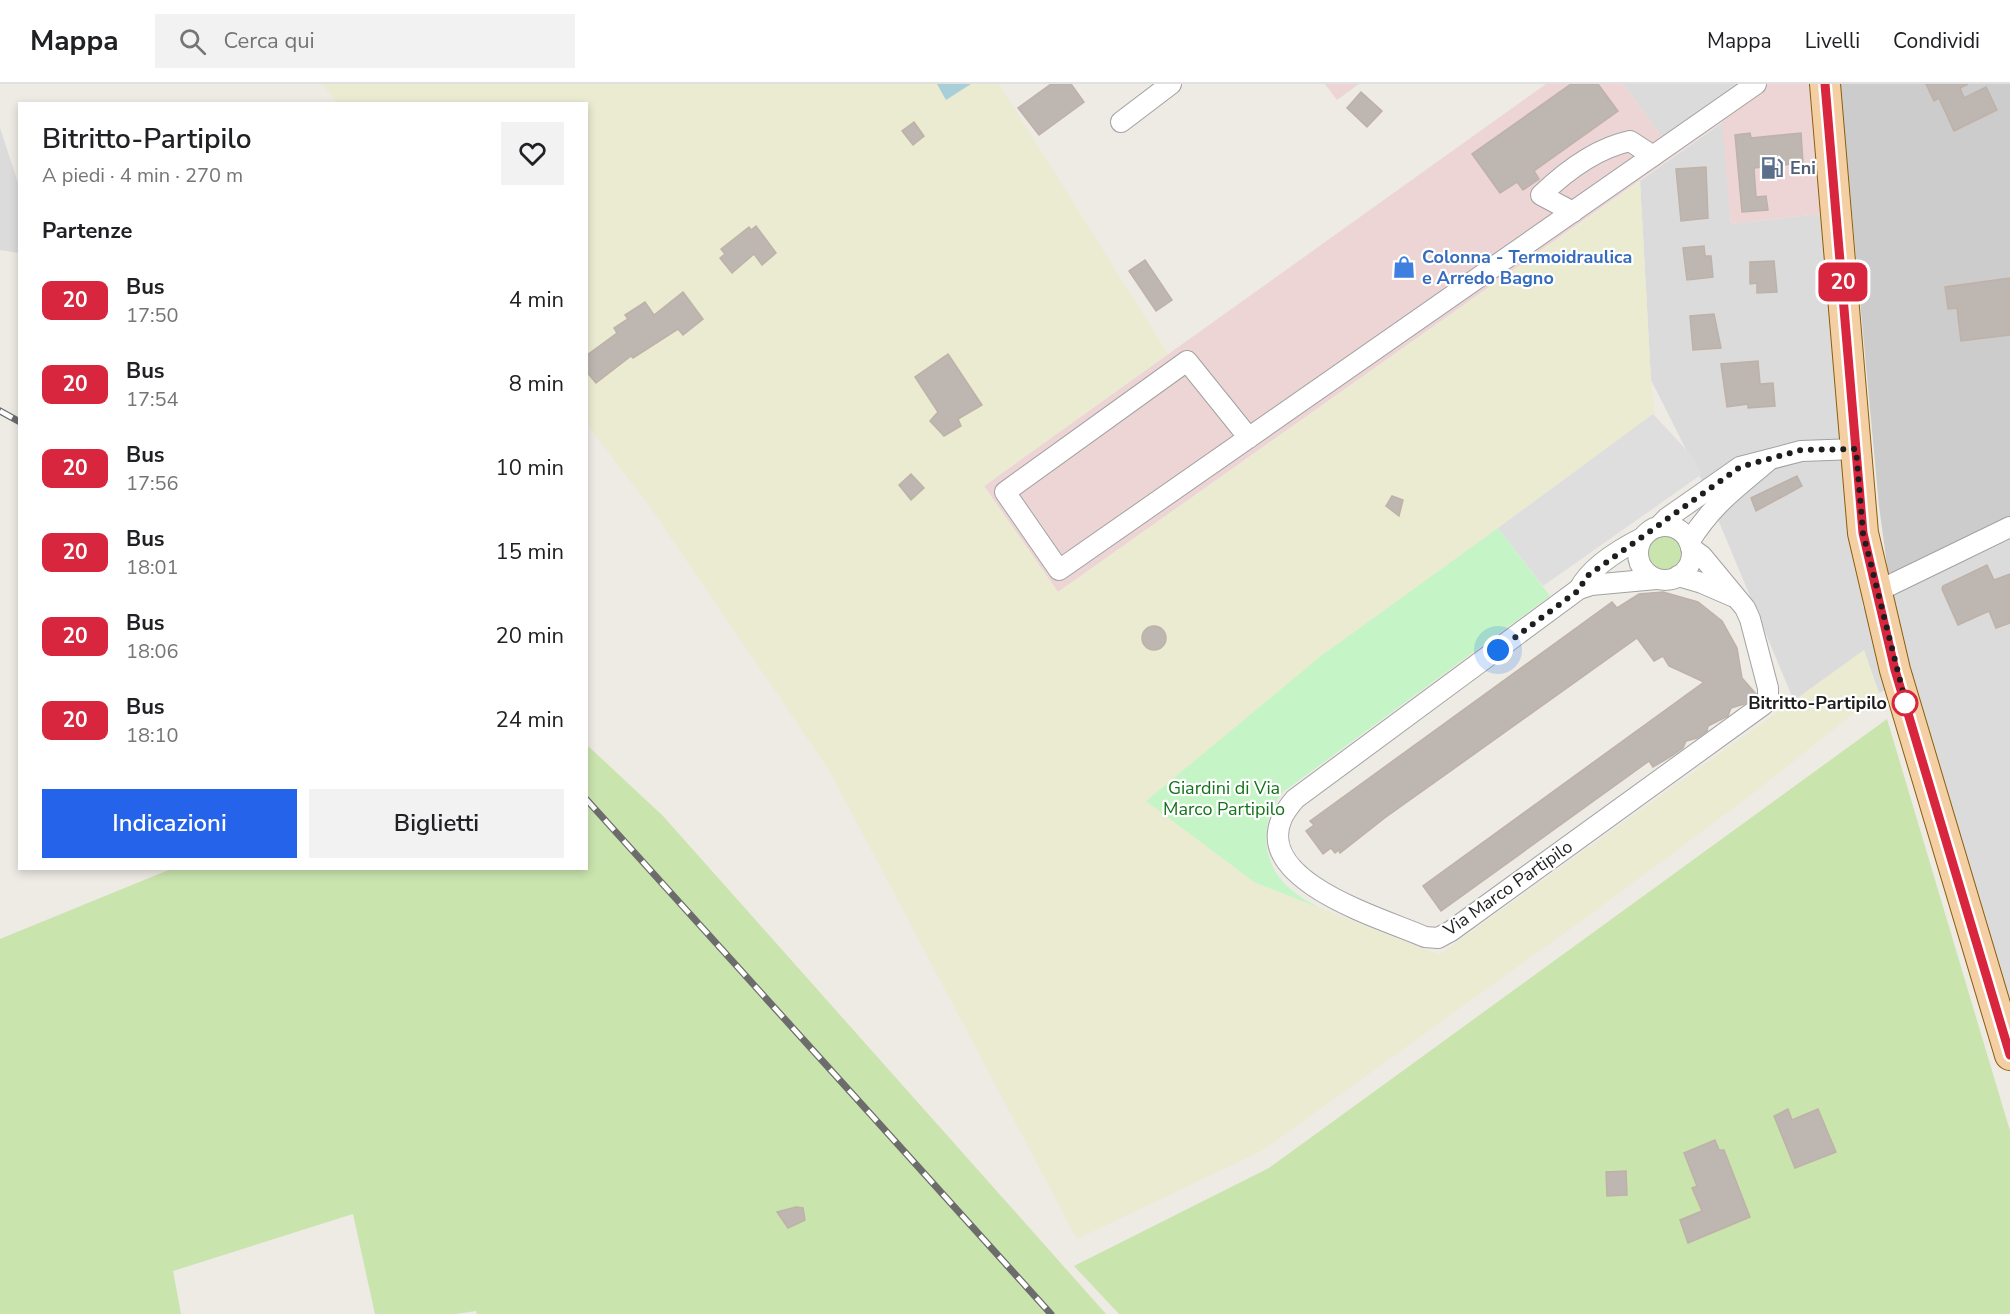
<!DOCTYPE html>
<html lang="it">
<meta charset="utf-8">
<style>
:root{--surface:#fff;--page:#f2f2f2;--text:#202124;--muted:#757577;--line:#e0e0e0;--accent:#2563eb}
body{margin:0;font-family:"Nunito Sans",sans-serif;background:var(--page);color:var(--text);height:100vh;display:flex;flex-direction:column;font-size:22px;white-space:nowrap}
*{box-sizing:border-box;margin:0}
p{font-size:20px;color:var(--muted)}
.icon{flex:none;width:33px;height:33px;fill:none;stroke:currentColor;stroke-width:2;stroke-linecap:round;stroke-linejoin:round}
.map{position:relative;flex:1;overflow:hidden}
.details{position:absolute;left:18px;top:18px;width:570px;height:768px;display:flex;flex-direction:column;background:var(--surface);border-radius:0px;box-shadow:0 3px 9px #0003}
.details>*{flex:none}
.badge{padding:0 12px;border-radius:9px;font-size:21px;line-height:39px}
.you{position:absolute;width:30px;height:30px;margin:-15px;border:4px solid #fff;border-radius:50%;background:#1a73e8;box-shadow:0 0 0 9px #1a73e833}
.map>.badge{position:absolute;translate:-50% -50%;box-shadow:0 0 0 3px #fff}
h2{padding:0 24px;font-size:22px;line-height:54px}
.round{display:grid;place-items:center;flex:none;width:63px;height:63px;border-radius:0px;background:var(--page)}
.overview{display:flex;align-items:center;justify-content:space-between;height:102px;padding:0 24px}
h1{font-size:28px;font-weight:600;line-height:45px}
.action{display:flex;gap:12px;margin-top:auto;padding:12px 24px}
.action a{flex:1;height:69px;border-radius:0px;background:var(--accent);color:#fff;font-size:24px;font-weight:600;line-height:69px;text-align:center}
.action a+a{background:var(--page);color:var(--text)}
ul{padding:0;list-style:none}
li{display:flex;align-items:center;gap:18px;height:84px;padding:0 24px}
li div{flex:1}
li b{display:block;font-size:22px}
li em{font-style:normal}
li .badge{min-width:66px;font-weight:700;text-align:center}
header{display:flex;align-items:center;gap:36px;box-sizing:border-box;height:84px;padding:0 30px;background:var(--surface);border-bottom:2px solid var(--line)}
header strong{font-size:28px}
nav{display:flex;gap:33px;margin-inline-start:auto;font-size:21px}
.search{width:420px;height:54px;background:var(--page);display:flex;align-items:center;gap:15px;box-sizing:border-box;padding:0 21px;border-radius:0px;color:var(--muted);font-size:22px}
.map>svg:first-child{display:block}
.residential{fill:#dcdbdb}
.commercial{fill:#edd5d5}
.religious{fill:#ccc}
.farmland{fill:#eaebd1}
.grass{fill:#cae4ae}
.park{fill:#c5f5c7}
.parking{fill:#dedede}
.water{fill:#a8cfd8}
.building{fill:#beb6b1;stroke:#beb1a8;stroke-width:1.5}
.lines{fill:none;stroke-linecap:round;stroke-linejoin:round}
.street-casing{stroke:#a2a2a2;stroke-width:22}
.primary-casing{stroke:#8b5d0c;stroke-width:32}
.street{stroke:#fff;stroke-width:20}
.primary{stroke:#f4cfa3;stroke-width:30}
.rail-casing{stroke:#6c6c6c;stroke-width:7}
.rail{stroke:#fff;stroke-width:4.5;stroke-dasharray:14;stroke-linecap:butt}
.line-casing{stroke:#fff;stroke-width:14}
.line{stroke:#d7263d;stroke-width:9}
.walk{stroke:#1e1e1e;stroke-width:6;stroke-dasharray:0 10.8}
.stop-dot{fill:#fff;stroke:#d7263d;stroke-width:3}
.labels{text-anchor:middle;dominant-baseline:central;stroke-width:4.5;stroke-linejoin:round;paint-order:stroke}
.service-label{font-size:18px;font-weight:bold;fill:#4e5e75;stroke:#fff;text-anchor:start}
.shop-label{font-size:18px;font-weight:bold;fill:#366cbe;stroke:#fff;text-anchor:start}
.stop-label{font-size:18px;font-weight:bold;fill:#1e1e1e;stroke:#fff;text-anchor:end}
.park-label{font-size:18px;fill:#14731a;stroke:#fff}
.street-label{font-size:18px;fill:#1e1e1e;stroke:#fff}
</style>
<header>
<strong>Mappa</strong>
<div class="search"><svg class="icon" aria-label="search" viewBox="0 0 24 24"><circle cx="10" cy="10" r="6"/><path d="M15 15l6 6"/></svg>Cerca qui</div>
<nav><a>Mappa</a><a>Livelli</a><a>Condividi</a></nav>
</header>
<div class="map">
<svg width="2010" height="1230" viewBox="0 0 2010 1230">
<rect width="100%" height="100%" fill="#eeeae4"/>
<g class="residential">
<path d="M1623,0h115l-75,54z"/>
<path d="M1723,38l8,102 90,-10 42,394 147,-68v463l-98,-324 -33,14 -15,-42 -70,50 -93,-222 -50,-99 -11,-199z"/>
<path d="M0,44l19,58v67l-19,-3z"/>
</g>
<g class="commercial">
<path d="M1325,0h34l-22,16z"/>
<path d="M1546,0h77l40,54 75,-54h71l12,130 -90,10 -9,-102 -664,470 -74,-106z"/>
</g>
<path class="religious" d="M1840,0h170v436l-114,56 -8,-4 -9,-66z"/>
<path class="farmland" d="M322,0h677l169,270 -184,132 74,106 582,-411 11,199 4,33 -333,243 -176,145 108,81 185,73 425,-305 15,43 -123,98 -157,117 -336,242 -186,89 -248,-469 -183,-269 -59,-76 -1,-321 -249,-1z"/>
<g class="grass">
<circle cx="1664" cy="470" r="19"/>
<path d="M1887,635l123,412v183h-891l-45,-48 195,-98z"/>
<path d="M587,661l76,71 443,498h-629l-1,-3 -21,3h-80l-22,-100 -180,57 8,43h-181v-375l171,-70 415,-1z"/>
</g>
<path class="park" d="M1498,444l52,68 -267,196c-22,26 -23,64 0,90 10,11 23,18 34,25l-63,-25 -108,-81 175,-145z"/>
<path class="parking" d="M1653,330l40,43 9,17 -159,112 -45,-58z"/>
<path class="water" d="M937,0h34l-25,16z"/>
<g class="building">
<path d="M1051,0h20l13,18 -45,33 -21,-27z"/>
<path d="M1571,0h27l20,27 -84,60 5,8 -16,11 -6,-8 -17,11 -28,-39z"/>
<path d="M1926,0h42l-8,4 4,10 22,-11 11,23 -43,21 -15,-33 -5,3z"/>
<path d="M1361,8l21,19 -15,16 -20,-19z"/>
<path d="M914,38l10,14 -11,9 -11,-14z"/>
<path d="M1750,49l1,5 50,-5 2,30 -49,5 2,29 10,-1 2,14 -26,2 -7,-77z"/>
<path d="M1706,83l2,51 -27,3 -5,-52z"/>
<path d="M756,142l20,27 -14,12 -8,-11 -22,19 -12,-15 5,-4 -4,-5 28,-22 2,3z"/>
<path d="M1704,162l1,10h6l2,21 -26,3 -4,-32z"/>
<path d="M1145,176l27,40 -16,11 -27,-40z"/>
<path d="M1774,177l3,31 -20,1v-10l-7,1v-22z"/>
<path d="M2010,194v57l-49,6 -4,-33 -9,1 -3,-22z"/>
<path d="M683,208l20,27 -20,16 -5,-6 -45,29 -2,-2 -35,27 -10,-12v-15l31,-23 -3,-5 14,-9 -3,-4 20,-13 9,13z"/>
<path d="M1714,230l7,34 -28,2 -3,-34z"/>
<path d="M948,270l34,51 -24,14 3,7 -17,10 -14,-15 8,-9 -23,-35z"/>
<path d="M1758,277l2,23 13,-1 2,23 -27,2v-4l-21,3 -6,-43z"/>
<path d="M911,390l13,14 -13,12 -12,-15z"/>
<path d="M1797,392l5,10 -46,25 -5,-13z"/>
<path d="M1392,412l11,4 -4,16 -13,-10z"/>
<path d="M1987,481l7,15 16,-6v49l-14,5 -7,-17 -31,14 -16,-36 1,-3z"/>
<path d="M1663,508l35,10 24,19 15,27 5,30 14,16 -12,10 -13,4 -3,8 -20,10 -1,5 -10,7 -11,3 -3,7 -10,7 -20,12 -4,-6 -208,150 -18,-25 281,-204 -35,-16 -6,-10 -9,5 -17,-23 -251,179 -46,36 -1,-3 -4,3 -4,-5 -8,6 -17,-23 8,-6 -4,-4 302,-219 5,6 22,-14z"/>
<circle cx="1154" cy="554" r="12"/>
<path d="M1788,1025l4,11 26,-11 18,43 -41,16 -21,-52z"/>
<path d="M1715,1056l4,10h5l26,67 -62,26 -8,-23 22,-9 -10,-23 5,-2 -13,-33z"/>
<path d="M1626,1087l1,24 -20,1 -1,-24z"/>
<path d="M796,1123l7,1 2,12 -17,8 -11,-16z"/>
</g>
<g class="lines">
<g class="street-casing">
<g id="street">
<path d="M1121,38l50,-38"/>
<path d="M1573,128l-32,-17c25,-24 56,-47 89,-54l23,15"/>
<path d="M1249,354l-62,-77 -182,131 54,78 697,-486"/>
<circle cx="1665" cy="469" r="27"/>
<path d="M1658,443l9,-9 73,-51 61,-16 55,-2"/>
<path d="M1689,458c25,-39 44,-51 78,-80"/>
<path d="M1678,492l24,7 30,13"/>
<path d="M1656,495l-65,6 -12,4 -284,210c-5,6 -10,12 -13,19 -29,64 103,101 143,119l13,1 13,-7 312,-226 5,-7v-10l-18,-69 -5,-11 -43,-52 -11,-8"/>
<path d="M1579,505c12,-22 41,-40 63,-51"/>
<path d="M1878,507l132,-64"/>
</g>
</g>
<g class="primary-casing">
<path id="primary" d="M1825,0l38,449 32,137 115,385"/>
</g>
<use href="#street" class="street"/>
<use href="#primary" class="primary"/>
<g class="rail-casing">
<g id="rail">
<path d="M0,327l20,11"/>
<path d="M586,715l465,515"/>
</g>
</g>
<use href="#rail" class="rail"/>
</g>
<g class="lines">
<g class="line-casing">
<path id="line" d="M1825,0l38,449 32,137 115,385"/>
</g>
<use href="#line" class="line"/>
<path class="walk" d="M1498,566l81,-60 7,-13 154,-110 61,-17 55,-1 7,84 45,179 -3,-9"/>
</g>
<defs>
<g id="fuel-bare" transform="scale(1.8)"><path d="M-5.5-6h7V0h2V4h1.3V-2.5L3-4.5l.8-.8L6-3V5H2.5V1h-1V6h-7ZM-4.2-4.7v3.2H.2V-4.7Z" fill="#5c6f8a" stroke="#fff" stroke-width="2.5" paint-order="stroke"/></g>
<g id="shop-bare" transform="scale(1.8)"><path d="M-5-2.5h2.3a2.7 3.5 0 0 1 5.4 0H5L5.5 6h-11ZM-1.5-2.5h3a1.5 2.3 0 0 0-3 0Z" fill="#3f7fe0" stroke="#fff" stroke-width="2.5" paint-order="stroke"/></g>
</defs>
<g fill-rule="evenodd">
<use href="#fuel-bare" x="1772" y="84"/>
<use href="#shop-bare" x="1404" y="183"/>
</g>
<circle class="stop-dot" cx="1905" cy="619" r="12"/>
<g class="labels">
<g class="service-label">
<text x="1790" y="84">Eni</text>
</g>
<g class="shop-label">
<text x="1422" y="173">Colonna - Termoidraulica<tspan x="1422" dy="21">e Arredo Bagno</tspan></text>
</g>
<g class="stop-label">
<text x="1887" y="619">Bitritto-Partipilo</text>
</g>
<g class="park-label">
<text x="1224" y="704">Giardini di Via<tspan x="1224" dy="21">Marco Partipilo</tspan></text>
</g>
<g class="street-label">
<text transform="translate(1508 804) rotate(-35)">Via Marco Partipilo</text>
</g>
</g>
</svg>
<div class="you" style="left:1498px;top:566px"></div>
<b class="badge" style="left:1843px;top:198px;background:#d7263d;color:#fff">20</b>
<section class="details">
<div class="overview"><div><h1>Bitritto-Partipilo</h1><p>A piedi · 4 min · 270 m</p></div><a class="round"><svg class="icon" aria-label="heart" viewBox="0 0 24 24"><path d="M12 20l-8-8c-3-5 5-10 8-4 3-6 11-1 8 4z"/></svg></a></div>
<h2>Partenze</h2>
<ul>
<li><span class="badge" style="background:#d7263d;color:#fff">20</span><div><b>Bus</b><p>17:50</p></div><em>4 min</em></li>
<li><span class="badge" style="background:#d7263d;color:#fff">20</span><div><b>Bus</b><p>17:54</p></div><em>8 min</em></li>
<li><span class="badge" style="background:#d7263d;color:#fff">20</span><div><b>Bus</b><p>17:56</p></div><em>10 min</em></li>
<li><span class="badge" style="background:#d7263d;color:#fff">20</span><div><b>Bus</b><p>18:01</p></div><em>15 min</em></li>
<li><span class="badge" style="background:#d7263d;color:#fff">20</span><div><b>Bus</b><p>18:06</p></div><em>20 min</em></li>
<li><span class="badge" style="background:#d7263d;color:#fff">20</span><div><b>Bus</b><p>18:10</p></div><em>24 min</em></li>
</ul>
<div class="action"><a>Indicazioni</a><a>Biglietti</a></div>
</section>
</div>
